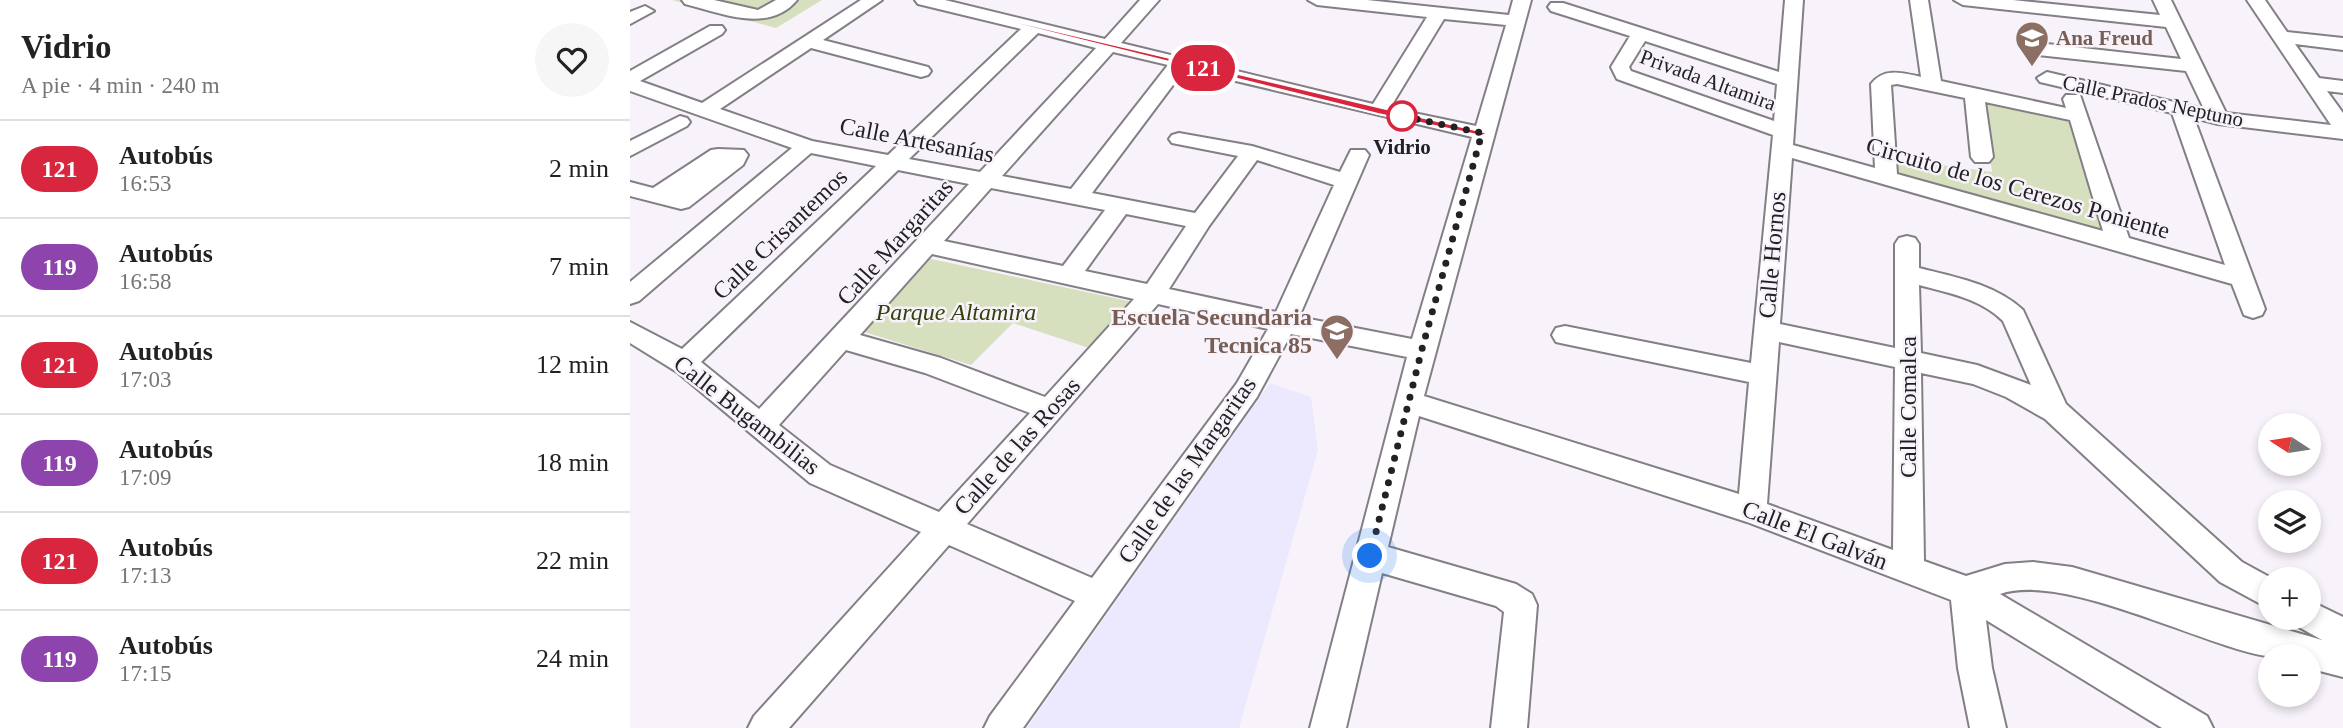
<!DOCTYPE html>
<html lang="es">
<meta charset="utf-8">
<style>
:root{--surface:#fff;--page:#f6f6f6;--text:#222;--muted:#767676;--line:#e0e0e0}
body{margin:0;font-family:"Times New Roman",serif;background:var(--page);color:var(--text);height:100vh;display:flex;flex-direction:column;font-size:26px;white-space:nowrap}
*{box-sizing:border-box;margin:0}
p{font-size:23px;color:var(--muted)}
.icon{flex:none;width:38px;height:38px;fill:none;stroke:currentColor;stroke-width:2;stroke-linecap:round;stroke-linejoin:round}
.map{position:relative;flex:1;overflow:hidden}
.details{display:flex;flex-direction:column;background:var(--surface);width:630px}
.details>*{flex:none}
.badge{padding:0 14px;border-radius:23px;font-size:24px;line-height:46px}
.needle{width:46px;rotate:282deg}
.fabs{position:absolute;left:1628px;top:413px;display:grid;gap:14px}
.fabs a{display:grid;place-items:center;width:63px;height:63px;border-radius:50%;background:var(--surface);box-shadow:0 4px 10px #0003;font-size:35px}
.you{position:absolute;width:35px;height:35px;margin:-18px;border:5px solid #fff;border-radius:50%;background:#1a73e8;box-shadow:0 0 0 10px #1a73e833}
.map>.badge{position:absolute;translate:-50% -50%;box-shadow:0 0 0 4px #fff}
.round{display:grid;place-items:center;flex:none;width:74px;height:74px;border-radius:37px;background:var(--page)}
.summary{display:flex;align-items:center;justify-content:space-between;height:119px;padding:0 21px}
h1{font-size:33px;font-weight:700;line-height:52px}
ul{padding:0;list-style:none}
li{display:flex;align-items:center;gap:21px;height:98px;padding:0 21px;border-top:2px solid var(--line)}
li div{flex:1}
li b{display:block;font-size:26px}
li em{font-style:normal}
li .badge{min-width:77px;font-weight:700;text-align:center}
main{display:flex;flex:1;min-height:0}
.map>svg:first-child{display:block}
.education{fill:#ece8fe}
.green{fill:#d6e0be}
.lines{fill:none;stroke-linecap:round;stroke-linejoin:round}
.minor-casing{stroke:#837f85;stroke-width:4}
.minor{fill:#fff;fill-rule:evenodd}
.line{fill:#d7263d;stroke:#fff;stroke-width:2}
.walk{stroke:#232124;stroke-width:7;stroke-dasharray:0 12.6}
.stop-dot{fill:#fff;stroke:#d7263d;stroke-width:3.5}
.labels{text-anchor:middle;dominant-baseline:central;stroke-width:5;stroke-linejoin:round;paint-order:stroke}
.far-education-label{font-size:21px;font-weight:bold;fill:#785e54;stroke:#f8f3fa;text-anchor:start}
.far-street-label{font-size:21px;fill:#232124;stroke:#f8f3fa}
.far-stop-label{font-size:21px;font-weight:bold;fill:#232124;stroke:#f8f3fa}
.street-label{font-size:24px;fill:#232124;stroke:#f8f3fa}
.park-label{font-size:24px;font-style:italic;fill:#36400d;stroke:#f8f3fa}
.education-label{font-size:24px;font-weight:bold;fill:#785e54;stroke:#f8f3fa;text-anchor:end}
</style>
<main>
<section class="details">
<div class="summary"><div><h1>Vidrio</h1><p>A pie · 4 min · 240 m</p></div><a class="round"><svg class="icon" aria-label="heart" viewBox="0 0 24 24"><path d="M12 20l-8-8c-3-5 5-10 8-4 3-6 11-1 8 4z"/></svg></a></div>
<ul>
<li><span class="badge" style="background:#d7263d;color:#fff">121</span><div><b>Autobús</b><p>16:53</p></div><em>2 min</em></li>
<li><span class="badge" style="background:#8e44ad;color:#fff">119</span><div><b>Autobús</b><p>16:58</p></div><em>7 min</em></li>
<li><span class="badge" style="background:#d7263d;color:#fff">121</span><div><b>Autobús</b><p>17:03</p></div><em>12 min</em></li>
<li><span class="badge" style="background:#8e44ad;color:#fff">119</span><div><b>Autobús</b><p>17:09</p></div><em>18 min</em></li>
<li><span class="badge" style="background:#d7263d;color:#fff">121</span><div><b>Autobús</b><p>17:13</p></div><em>22 min</em></li>
<li><span class="badge" style="background:#8e44ad;color:#fff">119</span><div><b>Autobús</b><p>17:15</p></div><em>24 min</em></li>
</ul>
</section>
<div class="map">
<svg width="1713" height="728" viewBox="0 0 1713 728">
<rect width="100%" height="100%" fill="#f8f3fa"/>
<path class="education" d="M640,383l41,14 7,53 -79,278h-212z"/>
<g class="green">
<path d="M42,0h150l-46,28z"/>
<path d="M1353,102l88,19 34,112 -210,-57 -3,-18 100,14z"/>
<path d="M297,258l206,44 -38,48 -82,-27 -42,42 -110,-34z"/>
</g>
<g class="lines">
<g class="minor-casing">
<g id="minor">
<path d="M52,0h32l44,10 18,-10h21c-28,34 -76,13 -112,4z"/>
<path d="M231,0h21l-59,40 105,27 3,4 -3,4 -7,2 -110,-29 -91,61 92,32 76,14 133,-126 -103,-25 -3,-4h30l160,39 35,-39h19l-38,43 252,61 54,-87 -110,-12 -9,-5h59l142,15 4,-15h18l-107,396 315,98 10,-112 -184,-38 -9,-2 -4,-7 4,-7 9,-2 186,37 22,-228 -156,-56 -6,-12 19,-31 -79,-25 -3,-4 3,-4h12l216,69 6,-72h18l-10,145 82,23 -4,-84c13,-17 32,-11 50,-7l-11,-77h18l13,81 125,27 -3,-9 3,-4h14l49,143 96,27 -53,-152 -132,-31 -3,-4 10,-6 157,37 -18,-38 -148,-16 -9,-6 9,-6 143,16 -15,-32 -203,-22 -9,-5h59l147,15 -7,-15h18l55,113 105,12 -84,-125h18l22,32 56,6v12l-48,-6 24,34 24,3v12l-16,-2 16,22v26l-125,-15 -24,-6 71,191 -3,6 -9,3 -9,-3 -12,-31 -440,-126 -12,166 115,24v-104l4,-6 8,-2 8,2 4,6v24c36,9 76,16 104,42l43,94 176,158 31,17h-3v30l-50,-27 -175,-163 -39,-22 -33,-13 -52,-11 3,188 42,15 39,-12 28,-2 39,5 250,73 -25,-14 -4,-8h15v-18l35,17v60l-35,-9v-12c-13,0 -31,2 -42,0 -68,-12 -202,-84 -266,-62l207,122 6,12h-51l-176,-108 6,48 14,60h-36l-12,-60 -7,-68 -204,-78 -328,-106 -31,131 128,37 16,10 5,11 -10,123h-36l13,-116 -8,-6 -114,-33 -36,155h-36l97,-371 -116,-23 -34,63 -234,331h-39l6,-12 85,-115 -126,-56 -160,183h-41l6,-12 167,-184 -111,-49 -133,-111 -47,-29v-21l52,27 194,-183 -65,-13 -172,148 -9,3v-22l162,-134 -162,-57v-20l80,-45h12l3,4 -3,4 -82,47 62,22zM814,19l62,6 -30,101 -86,-18zM408,33l58,15 -116,124 -71,-13zM1015,41l132,43 -3,37 -143,-50 -2,-4zM483,52l55,13 -97,124 -69,-13zM555,69l287,68 -60,202 -113,-22 70,-162 -4,-5h-14l-11,22 -88,-26 -73,-13 -7,2 -3,4 3,4 66,13 -43,57 -103,-20zM1267,84l68,14 6,59 4,5h14l4,-5 -8,-55 85,18 33,111 -206,-57 -6,-89zM627,160l77,25 -58,127 -107,-23 40,-63zM268,170l71,14 -210,225 -58,-47zM361,188l114,22 -42,56 -119,-25zM496,214l60,12 -39,58 -62,-13zM302,254l202,45 -89,98 -104,-39 -81,-23zM1289,285c30,8 62,14 84,36l28,64 -54,-20 -56,-12zM528,304l110,25 -31,54 -145,195 -125,-54zM1149,342l116,25 -2,183 -126,-46zM216,350l79,23 105,40 -91,99 -109,-47 -51,-40z"/>
<path d="M15,6l9,5 -24,13v-12z"/>
<path d="M50,116l7,2 3,4 -3,4 -57,30v-15z"/>
<path d="M88,149l26,1 4,5 -5,10 -54,42 -8,2 -51,-13v-14l23,6 58,-38z"/>
</g>
</g>
<use href="#minor" class="minor"/>
</g>
<path class="line" d="M290,0h4l564,133 -6,3 -104,-22z"/>
<g class="lines">
<path class="walk" d="M740,556l52,-207 60,-216 -80,-17"/>
</g>
<defs>
<g id="school-pin" transform="scale(1.75)"><path d="M0 17L-7.5 6A9.5 9.5 0 1 1 7.5 6Z" fill="#8d6e63" stroke="#f8f3fa"/><path d="M0-5L7-2L0 1L-7-2ZM-4 1L0 2.5L4 1V4Q0 6-4 4Z" fill="#fff"/></g>
</defs>
<g fill-rule="evenodd">
<use href="#school-pin" x="1402" y="38"/>
<use href="#school-pin" x="707" y="331"/>
</g>
<circle class="stop-dot" cx="772" cy="116" r="14"/>
<g class="labels">
<g class="far-education-label">
<text x="1426" y="38">Ana Freud</text>
</g>
<g class="far-street-label">
<text transform="translate(1078 80) rotate(20)">Privada Altamira</text>
<text transform="translate(1523 101) rotate(12)">Calle Prados Neptuno</text>
</g>
<g class="far-stop-label">
<text x="772" y="147">Vidrio</text>
</g>
<g class="street-label">
<text transform="translate(287 140) rotate(11)">Calle Artesanías</text>
<text transform="translate(1388 188) rotate(16)">Circuito de los Cerezos Poniente</text>
<text transform="translate(150 234) rotate(-44)">Calle Crisantemos</text>
<text transform="translate(265 242) rotate(-48)">Calle Margaritas</text>
<text transform="translate(1142 255) rotate(-85)">Calle Hornos</text>
<text transform="translate(1278 407) rotate(-90)">Calle Comalca</text>
<text transform="translate(117 415) rotate(38)">Calle Bugambilias</text>
<text transform="translate(387 446) rotate(-48)">Calle de las Rosas</text>
<text transform="translate(557 470) rotate(-55)">Calle de las Margaritas</text>
<text transform="translate(1185 535) rotate(21)">Calle El Galván</text>
</g>
<g class="park-label">
<text x="326" y="312">Parque Altamira</text>
</g>
<g class="education-label">
<text x="682" y="317">Escuela Secundaria<tspan x="682" dy="28">Tecnica 85</tspan></text>
</g>
</g>
</svg>
<div class="fabs">
<a><svg class="needle" viewBox="-14 -14 28 28"><path d="M0-13l5 13h-10z" fill="#e53935"/><path d="M0 13l5-13h-10z" fill="#767676"/></svg></a>
<a><svg class="icon" aria-label="layers" viewBox="0 0 24 24"><path d="M12 4l9 5-9 5-9-5zM3 14l9 5 9-5"/></svg></a>
<a>+</a>
<a>−</a>
</div>
<div class="you" style="left:740px;top:556px"></div>
<b class="badge" style="left:573px;top:68px;background:#d7263d;color:#fff">121</b>
</div>
</main>
